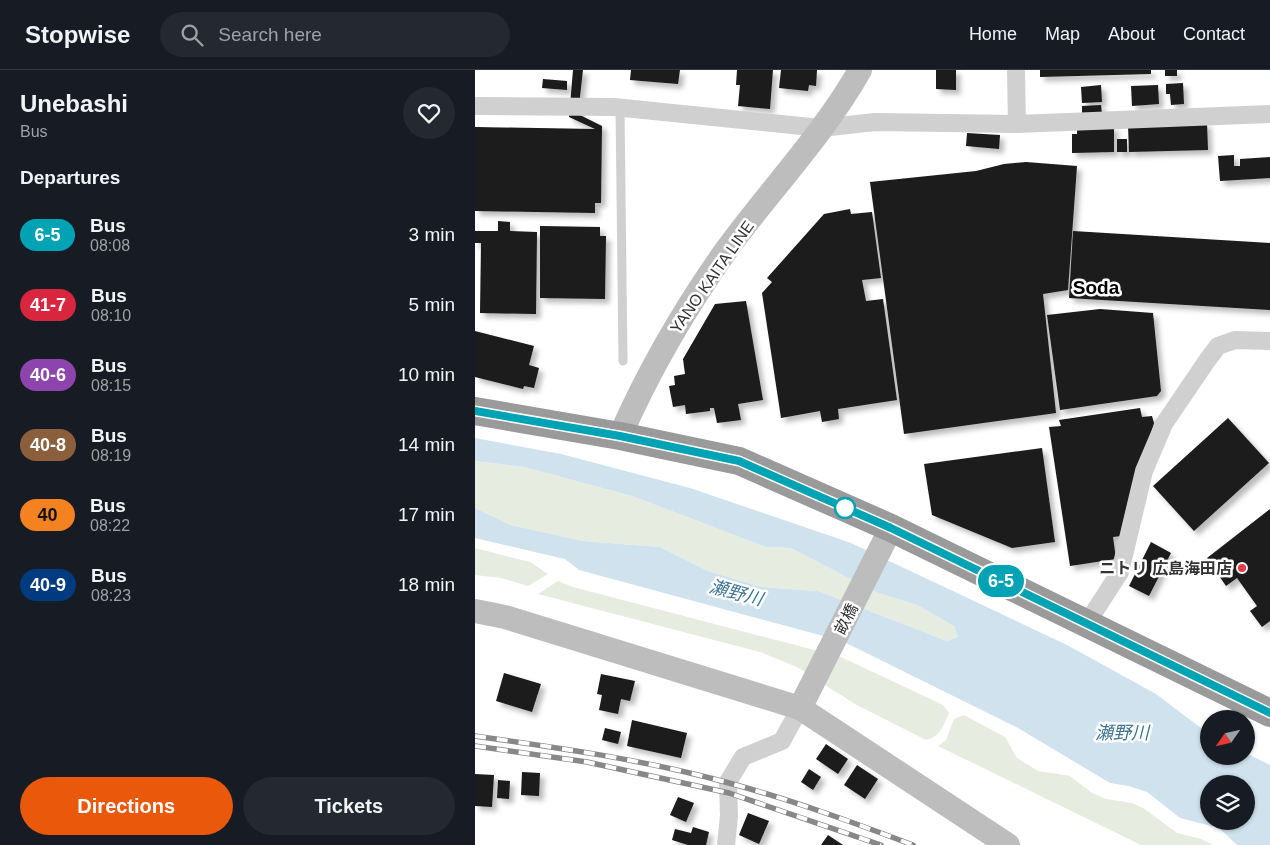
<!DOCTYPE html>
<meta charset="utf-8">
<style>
:root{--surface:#171b24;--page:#242831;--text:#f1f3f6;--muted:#9ea1a6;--line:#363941;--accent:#ea580c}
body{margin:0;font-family:Helvetica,"Noto Sans JP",sans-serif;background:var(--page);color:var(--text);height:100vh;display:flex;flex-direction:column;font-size:19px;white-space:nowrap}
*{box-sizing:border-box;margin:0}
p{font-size:16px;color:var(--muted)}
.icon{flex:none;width:28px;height:28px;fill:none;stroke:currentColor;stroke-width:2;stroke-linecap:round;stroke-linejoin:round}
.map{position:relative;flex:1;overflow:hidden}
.details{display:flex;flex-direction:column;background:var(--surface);width:475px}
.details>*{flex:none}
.badge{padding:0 10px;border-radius:16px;font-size:18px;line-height:32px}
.needle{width:32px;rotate:236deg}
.tools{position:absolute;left:725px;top:640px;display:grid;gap:10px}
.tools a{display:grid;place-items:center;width:55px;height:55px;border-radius:50%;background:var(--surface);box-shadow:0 1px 4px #0004;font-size:25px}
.map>.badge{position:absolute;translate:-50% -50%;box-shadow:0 0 0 2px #fff}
h2{padding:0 20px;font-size:19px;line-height:45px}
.round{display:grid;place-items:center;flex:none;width:52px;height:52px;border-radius:26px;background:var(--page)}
.summary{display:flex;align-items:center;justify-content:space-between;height:85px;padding:0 20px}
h1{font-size:24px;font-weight:700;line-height:38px}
.button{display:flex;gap:10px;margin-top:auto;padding:10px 20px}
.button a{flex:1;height:58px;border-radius:30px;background:var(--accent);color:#fff;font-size:20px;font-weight:700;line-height:58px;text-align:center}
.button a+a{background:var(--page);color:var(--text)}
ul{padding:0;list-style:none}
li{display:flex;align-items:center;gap:15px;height:70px;padding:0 20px}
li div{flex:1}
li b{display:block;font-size:19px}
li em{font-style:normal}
li .badge{min-width:55px;font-weight:700;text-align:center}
header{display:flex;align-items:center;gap:30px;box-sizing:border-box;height:70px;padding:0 25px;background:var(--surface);border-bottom:1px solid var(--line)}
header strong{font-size:24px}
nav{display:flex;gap:28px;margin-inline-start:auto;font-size:18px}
.search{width:350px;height:45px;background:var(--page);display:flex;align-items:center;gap:12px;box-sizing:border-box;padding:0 18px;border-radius:28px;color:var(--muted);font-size:19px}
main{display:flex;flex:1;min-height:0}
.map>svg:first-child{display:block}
.green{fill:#e6ecdf}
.water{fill:#cfe2ee;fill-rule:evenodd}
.building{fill:#1a1a1a;filter:url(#shadow)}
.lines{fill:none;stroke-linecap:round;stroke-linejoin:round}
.lane{stroke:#d0d0d0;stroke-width:9}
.street{stroke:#d0d0d0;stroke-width:18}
.secondary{stroke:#bdbdbd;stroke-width:24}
.highway{stroke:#9a9a9a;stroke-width:28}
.rail-casing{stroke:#888;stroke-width:5.5}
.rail{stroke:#fff;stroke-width:4;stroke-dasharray:11;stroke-linecap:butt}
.line-casing{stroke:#fff;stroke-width:11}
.line{stroke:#00a3b4;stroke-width:8}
.stop-dot{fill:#fff;stroke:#00a3b4;stroke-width:2.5}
.poi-dot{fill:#e63946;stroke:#fff;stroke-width:2}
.labels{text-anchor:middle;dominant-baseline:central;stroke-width:5;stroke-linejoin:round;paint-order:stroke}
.street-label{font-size:16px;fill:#333;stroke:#fff}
.poi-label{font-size:16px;font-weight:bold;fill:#333;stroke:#fff;text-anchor:end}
.water-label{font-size:18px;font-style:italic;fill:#3f7597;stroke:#fff}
.quarter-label{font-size:19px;font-weight:bold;fill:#000;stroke:#fff}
</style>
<header>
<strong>Stopwise</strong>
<div class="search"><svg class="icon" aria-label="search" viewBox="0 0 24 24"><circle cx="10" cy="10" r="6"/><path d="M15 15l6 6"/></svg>Search here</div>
<nav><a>Home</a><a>Map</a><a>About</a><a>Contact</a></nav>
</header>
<main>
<section class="details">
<div class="summary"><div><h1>Unebashi</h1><p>Bus</p></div><a class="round"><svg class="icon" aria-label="heart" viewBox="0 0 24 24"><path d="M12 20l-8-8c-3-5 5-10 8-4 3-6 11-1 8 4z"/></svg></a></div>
<h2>Departures</h2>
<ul>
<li><span class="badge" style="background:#00a3b4;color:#fff">6-5</span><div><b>Bus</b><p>08:08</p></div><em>3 min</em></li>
<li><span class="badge" style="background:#d7263d;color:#fff">41-7</span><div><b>Bus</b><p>08:10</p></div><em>5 min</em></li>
<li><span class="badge" style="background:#8e44ad;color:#fff">40-6</span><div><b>Bus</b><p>08:15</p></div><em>10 min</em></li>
<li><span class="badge" style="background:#8b5e3c;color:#fff">40-8</span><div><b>Bus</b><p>08:19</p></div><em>14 min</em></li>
<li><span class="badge" style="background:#f58220;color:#111">40</span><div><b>Bus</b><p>08:22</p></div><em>17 min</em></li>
<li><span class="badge" style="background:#003b80;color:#fff">40-9</span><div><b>Bus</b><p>08:23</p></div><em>18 min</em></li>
</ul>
<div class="button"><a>Directions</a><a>Tickets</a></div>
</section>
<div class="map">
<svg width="795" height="775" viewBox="0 0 795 775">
<defs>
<filter id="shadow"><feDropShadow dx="4.5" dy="4.5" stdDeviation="2.5" flood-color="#0004"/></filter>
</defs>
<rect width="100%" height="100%" fill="#fff"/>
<g class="green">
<path d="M0,391l49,6 108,29 134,51 25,1 84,44 42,13 37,21 4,11 -11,4 -129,-50 -56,-4 -54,-16 -48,-24 -77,-6 -74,-16 -34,-17z"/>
<path d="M0,478l55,14 18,12 -20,12 -27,-8 -26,-3z"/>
<path d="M83,511l15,6 268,70 102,48 6,8c-6,13 -9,24 -23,27l-71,-36 -58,-37 -37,-15 -222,-58z"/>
<path d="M489,645l41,22 12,21 21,13 32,5 22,17 14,6 26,4 11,5 34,25 24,6 12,6h-72l-203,-99 8,-6 8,-21z"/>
</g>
<path class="water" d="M0,368l86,16 129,34 161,55 216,102 89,49 53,40v22h37v-3l24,12v80h-33l-18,-17 -39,-10 -33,-26 -18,-6 -19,-3 -92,-55 -176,-87 -263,-71 -14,-11 -90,-21v-30l35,17 73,16 77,6 48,24 54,16 56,4 129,50 11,-4 -4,-11 -37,-21 -42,-13 -84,-44 -25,-1 -134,-51 -108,-29 -49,-6zM734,714h37v37h-37z"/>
<g class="building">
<path d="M98,0h10l-5,44 24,12 -1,77h-6v10l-120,-2v-84l120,2 -26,-12z"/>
<path d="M156,0h49l-2,14 -48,-4z"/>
<path d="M262,0h36l-3,39 -32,-3 2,-21h-4z"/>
<path d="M306,0h36l-1,16 -7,-1 -1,6 -29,-3z"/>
<path d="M461,0h20v20l-20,-1z"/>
<path d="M565,0h111v4l-111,3z"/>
<rect x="690" y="0" width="12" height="6"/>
<path d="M68,9l24,2v9l-25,-2z"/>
<path d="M708,13l1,21 -13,1 -1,-11h-4v-10z"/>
<path d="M626,15l1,17 -20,1 -1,-16z"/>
<path d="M683,15l1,19 -27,2 -1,-20z"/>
<path d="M626,35l1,9 -20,1v-9z"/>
<path d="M732,53l1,27 -79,2 -1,-27z"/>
<path d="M639,56v26l-42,1v-19h5v-7z"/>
<path d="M492,63l33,2 -1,14 -33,-3z"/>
<rect x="642" y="69" width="10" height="13"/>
<path d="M759,85v11h6v-7l30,-2v21l-50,3 -2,-25z"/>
<path d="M551,92l51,4 -9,124 -25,4 13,119 -152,21 -34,-252 106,-11 28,-7z"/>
<path d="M375,139l1,5 21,-2 9,66 -19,2 4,21 17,-2 14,101 -59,9 1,10 -17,3 -2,-11 -39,7 -19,-125 10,-11 -5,-4 57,-64z"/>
<path d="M23,151l12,1v9l27,1 -1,82 -56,-1 1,-70h-6v-12h23z"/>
<path d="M65,156l60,1v9h6l-1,63 -65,-1z"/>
<path d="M598,161l197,12v67l-201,-12z"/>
<path d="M271,231l17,99 -25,4 3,16 -24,3 -3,-15h-4v3l-24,3 -1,-9 -12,2 -4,-21 6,-1 -1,-9 11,-2 -2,-15 32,-55z"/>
<path d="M625,239l53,4 8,78 -4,5 -97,14 -13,-95z"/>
<path d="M0,261l59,15 -5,19 10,3 -5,20 -10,-2 -1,3 -48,-12z"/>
<path d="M665,338l2,9 10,-1 2,7 -33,113 -8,1 3,22 -46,7 -21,-139 12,-1 -2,-6z"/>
<path d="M753,348l41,45 -75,68 -41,-45z"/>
<path d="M567,378l13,94 -43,6 -80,-33 -8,-51z"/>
<path d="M795,439v112l-8,6 -12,-16 7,-5 -20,-28 -11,8 -19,-28z"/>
<path d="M676,472l20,11 -22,43 -20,-10z"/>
<path d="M29,603l37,11 -9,28 -36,-11z"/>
<path d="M126,604l34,7 -5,20 -9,-2 -3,15 -19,-4 3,-15 -5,-1z"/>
<path d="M157,650l55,13 -6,25 -54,-12z"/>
<path d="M130,658l16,4 -3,12 -16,-4z"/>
<path d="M351,674l22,15 -10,15 -22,-15z"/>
<path d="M382,695l21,14 -13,20 -21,-14z"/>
<path d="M334,699l12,8 -8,13 -12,-8z"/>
<path d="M47,702l18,1 -1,23 -18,-1z"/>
<path d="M0,704l19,1 -2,32 -17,-1z"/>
<path d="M23,710l12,1 -1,18 -12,-1z"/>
<path d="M203,727l16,6 -8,19 -16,-7z"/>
<path d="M273,743l21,8 -10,23 -20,-9z"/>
<path d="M218,757l16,5 -3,13h-18l-16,-5 3,-11 16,4z"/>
<path d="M353,765l15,10h-22z"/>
</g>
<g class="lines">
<path class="lane" d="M145,38l3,253"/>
<g class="street">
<path d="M541,0l1,54"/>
<path d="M0,36l139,1 207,21 54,-6 142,2 253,-10"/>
<path d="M612,553l33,-51 24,-101 20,-47 42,-62 12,-16 17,-6 35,1"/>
<path d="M251,775l3,-29 -1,-34 15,-25 39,-16 18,-33"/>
</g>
<g class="secondary">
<path d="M145,366c29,-66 65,-128 107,-187 44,-60 96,-114 133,-179"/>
<path d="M0,541l30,6 295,91 208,137"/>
<path d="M325,638l91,-180"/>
</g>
<path class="highway" d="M0,341l145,25 119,25 152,67 379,185"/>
<g class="rail-casing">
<g id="rail">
<path d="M0,666c85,12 171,24 254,47 63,17 123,39 184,62"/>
<path d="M0,676l112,16 142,31 152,52"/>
</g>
</g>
<use href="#rail" class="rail"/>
</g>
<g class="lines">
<g class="line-casing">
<path id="line" d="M0,341l145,25 119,25 152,67 379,185"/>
</g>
<use href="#line" class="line"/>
</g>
<circle class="stop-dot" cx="370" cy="438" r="10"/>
<circle class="poi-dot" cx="767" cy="498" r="5"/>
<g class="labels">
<g class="street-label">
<text transform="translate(237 207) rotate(-55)">YANO KAITA LINE</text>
<text transform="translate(371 549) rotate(-63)">畝橋</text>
</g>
<g class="poi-label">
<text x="757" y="498">ニトリ 広島海田店</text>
</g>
<g class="water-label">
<text transform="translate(261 523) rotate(15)">瀬野川</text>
<text x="647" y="663">瀬野川</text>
</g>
<g class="quarter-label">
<text x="621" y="217">Soda</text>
</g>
</g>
</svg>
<div class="tools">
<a><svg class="needle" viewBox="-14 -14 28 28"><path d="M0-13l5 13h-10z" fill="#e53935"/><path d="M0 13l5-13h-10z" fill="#9ea1a6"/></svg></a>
<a><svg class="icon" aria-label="layers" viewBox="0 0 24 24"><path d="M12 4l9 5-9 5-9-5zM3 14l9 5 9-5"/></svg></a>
</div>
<b class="badge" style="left:526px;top:511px;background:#00a3b4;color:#fff">6-5</b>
</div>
</main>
